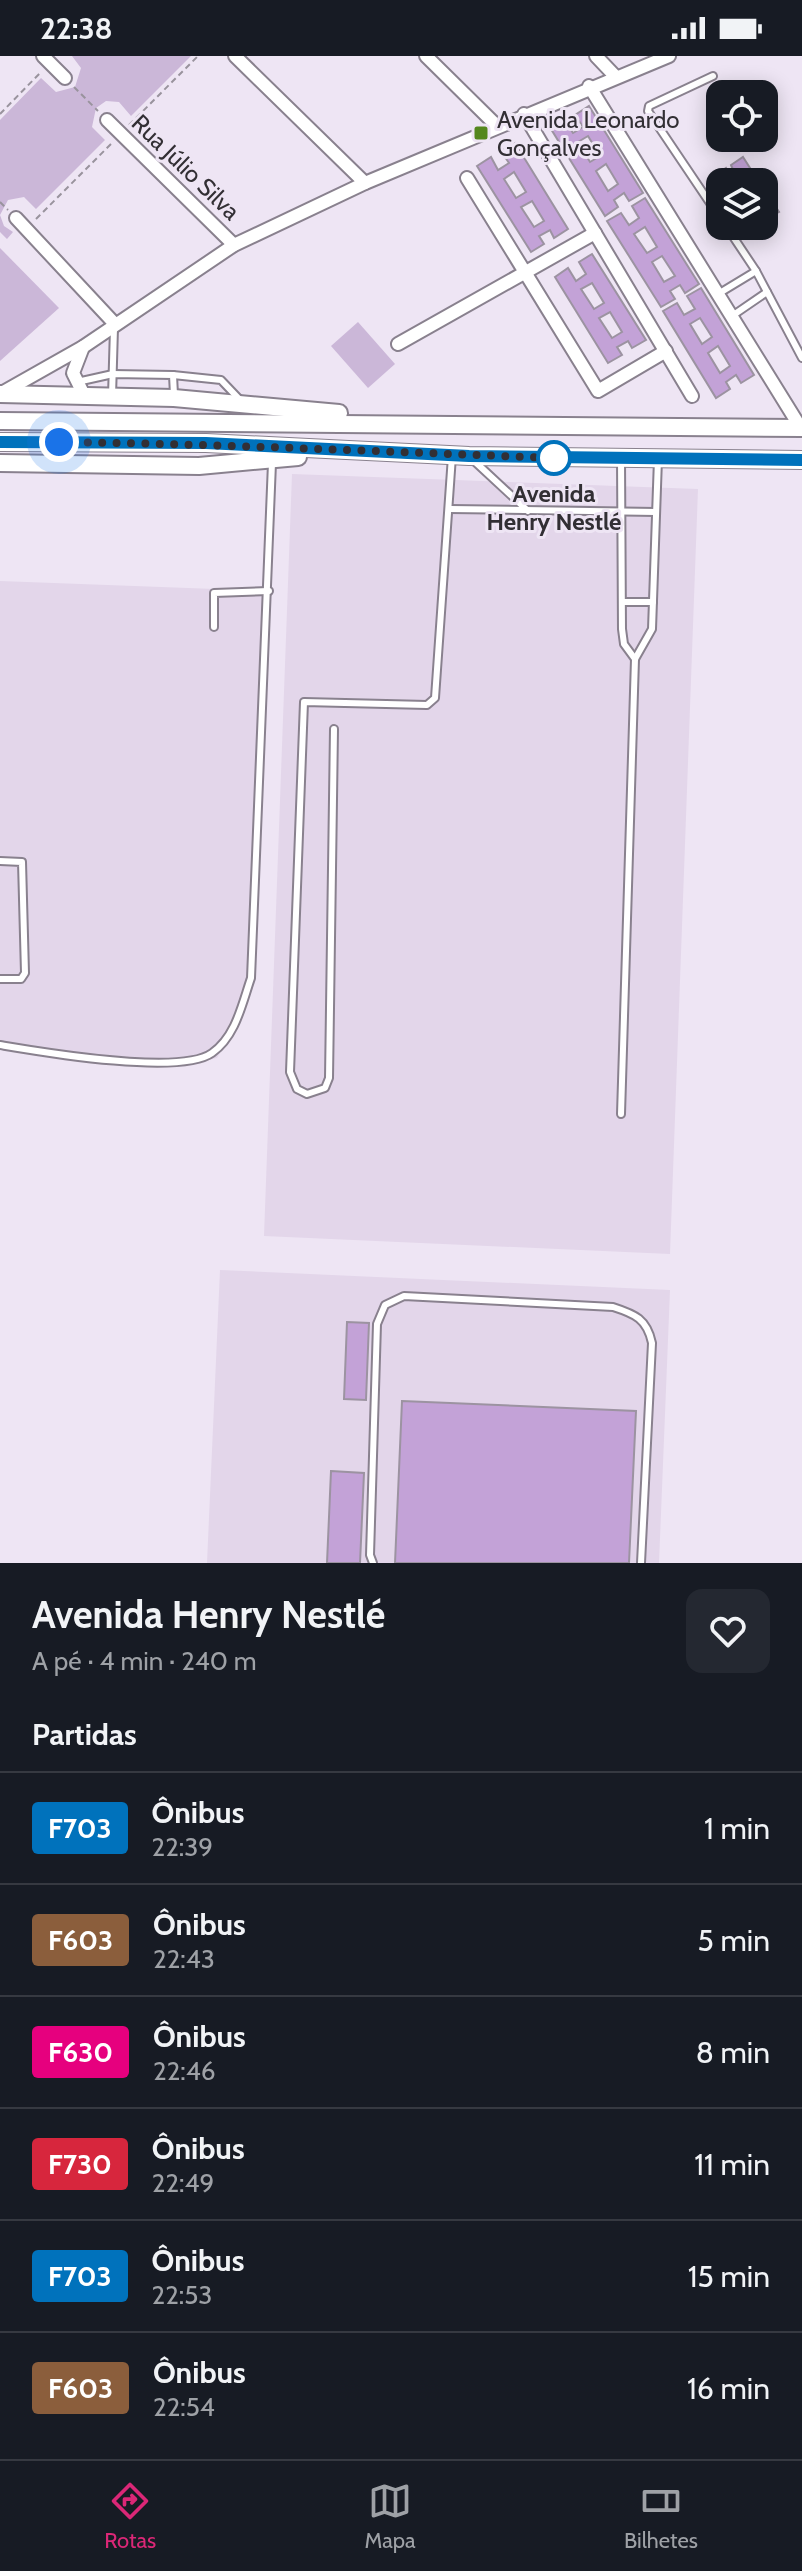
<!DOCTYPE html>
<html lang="pt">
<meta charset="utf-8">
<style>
:root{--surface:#171b24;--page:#242831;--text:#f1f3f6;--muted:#9ea1a6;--line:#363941;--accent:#db2777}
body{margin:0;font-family:Cabin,sans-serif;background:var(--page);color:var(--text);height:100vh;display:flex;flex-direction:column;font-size:30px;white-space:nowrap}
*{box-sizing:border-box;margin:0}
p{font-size:26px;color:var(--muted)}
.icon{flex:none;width:44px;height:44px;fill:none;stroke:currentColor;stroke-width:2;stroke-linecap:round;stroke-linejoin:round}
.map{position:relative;height:1507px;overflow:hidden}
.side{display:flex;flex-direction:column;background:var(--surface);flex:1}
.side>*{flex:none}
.badge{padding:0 16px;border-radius:6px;font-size:28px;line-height:52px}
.fabs{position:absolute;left:706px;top:24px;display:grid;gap:16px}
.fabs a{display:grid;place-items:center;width:72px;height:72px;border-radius:16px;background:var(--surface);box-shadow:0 4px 20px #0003;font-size:40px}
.you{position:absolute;width:40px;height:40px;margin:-20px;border:6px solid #fff;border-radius:50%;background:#1a73e8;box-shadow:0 0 0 12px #1a73e833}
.map>.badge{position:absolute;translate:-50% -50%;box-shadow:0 0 0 4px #fff}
h2{padding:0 32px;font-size:30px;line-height:72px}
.round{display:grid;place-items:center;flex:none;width:84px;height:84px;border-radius:16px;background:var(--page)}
.summary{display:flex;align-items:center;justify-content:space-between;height:136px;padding:0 32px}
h1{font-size:38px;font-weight:700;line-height:60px}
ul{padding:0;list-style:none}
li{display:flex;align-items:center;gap:24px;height:112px;padding:0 32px;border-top:2px solid var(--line)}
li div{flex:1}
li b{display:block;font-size:30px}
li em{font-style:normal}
li .badge{min-width:88px;font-weight:700;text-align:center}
.status{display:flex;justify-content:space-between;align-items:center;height:56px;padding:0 40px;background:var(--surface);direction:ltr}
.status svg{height:22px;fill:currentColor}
.tabs{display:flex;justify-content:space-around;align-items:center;height:112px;border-top:2px solid var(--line);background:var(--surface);font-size:22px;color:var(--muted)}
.tabs a{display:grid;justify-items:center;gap:4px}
.tabs .current{color:var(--accent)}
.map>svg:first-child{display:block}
.built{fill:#e3d6ea}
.green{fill:#cbb7d8}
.building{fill:#c3a2d7;stroke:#9c93a1;stroke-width:2;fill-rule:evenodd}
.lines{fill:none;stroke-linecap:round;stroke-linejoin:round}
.service-casing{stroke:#89818e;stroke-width:10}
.minor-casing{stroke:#89818e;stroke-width:16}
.tertiary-casing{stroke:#89818e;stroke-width:20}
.path{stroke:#99939d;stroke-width:2;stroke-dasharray:6 4;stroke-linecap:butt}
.service{stroke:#fff;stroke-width:6}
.minor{stroke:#fff;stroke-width:12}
.tertiary{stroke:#fff;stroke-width:16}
.line-casing{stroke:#fff;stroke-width:18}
.line{stroke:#0072bc;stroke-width:12}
.walk{stroke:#322f34;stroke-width:8;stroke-dasharray:0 14.4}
.poi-dot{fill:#54871d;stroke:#eee5f4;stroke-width:3}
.stop-dot{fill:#fff;stroke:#0072bc;stroke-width:4}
.labels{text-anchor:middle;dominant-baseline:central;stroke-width:6;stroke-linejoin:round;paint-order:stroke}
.poi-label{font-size:24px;fill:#322f34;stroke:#eee5f4;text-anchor:start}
.street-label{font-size:24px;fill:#322f34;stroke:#eee5f4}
.stop-label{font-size:24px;font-weight:bold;fill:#322f34;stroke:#eee5f4}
</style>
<div class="status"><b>22:38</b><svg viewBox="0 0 49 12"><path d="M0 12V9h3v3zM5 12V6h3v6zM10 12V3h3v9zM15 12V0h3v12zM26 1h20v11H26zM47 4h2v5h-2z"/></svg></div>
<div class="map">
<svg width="802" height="1507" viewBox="0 0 802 1507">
<rect width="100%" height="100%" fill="#eee5f4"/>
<g class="built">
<path d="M292,418l406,15 -28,765 -406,-18z"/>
<path d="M0,525l269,10 -18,387 -18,51 -16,29 -27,5 -122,-6 -68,-12z"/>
<path d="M220,1214l450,20 -11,273h-452z"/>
</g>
<g class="green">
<path d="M72,0h119l-60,60 -12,-14 -13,-1 -10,7 -4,19 13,13 -69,69 -12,-12 -16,3 -8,15 4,11 9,6 -6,7 -7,-7v-112l41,-42 15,14 19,-5 6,-19z"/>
<path d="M0,192l59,60 -59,53z"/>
<path d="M358,266l37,42 -27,24 -37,-42z"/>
</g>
<g class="building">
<path d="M589,50l54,87 -14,8 -5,-8 -10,7 4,7 -13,9 -54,-87 14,-8 8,12 10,-6 -8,-12zM588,80l12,20 -10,6 -12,-20zM606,108l12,20 -10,7 -12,-20z"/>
<path d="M515,87l53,86 -14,9 -4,-8 -11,6 5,8 -13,8 -54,-86 14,-9 7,13 11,-7 -8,-12zM514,116l12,20 -10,6 -12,-19zM532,145l12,20 -10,6 -13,-20z"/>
<path d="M743,101l16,25h-39v4l-6,-10 12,-8 4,7 4,-3 -3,-7z"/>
<path d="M764,133l15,23 -13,7 -2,-3z"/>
<path d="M645,142l54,86 -14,9 -5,-8 -10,6 5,8 -14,8 -54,-86 14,-8 8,12 10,-7 -7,-12zM645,171l12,20 -10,6 -13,-19zM662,200l13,20 -11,6 -12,-20z"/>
<path d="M592,198l54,86 -14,8 -4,-7 -11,6 5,8 -14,8 -53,-86 13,-9 8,13 10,-7 -7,-12zM592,227l12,20 -10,6 -13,-20zM610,256l12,20 -10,6 -13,-20z"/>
<path d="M701,232l53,87 -13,8 -5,-8 -10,7 4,7 -14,9 -53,-87 14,-8 7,12 11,-6 -8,-13zM700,262l12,19 -10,7 -12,-20zM718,290l12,20 -10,7 -12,-20z"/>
<path d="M347,1266l22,1 -3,77 -22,-1z"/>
<path d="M402,1345l234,10 -7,152h-234z"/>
<path d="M331,1415l33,2 -4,90h-33z"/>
</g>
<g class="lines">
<g class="service-casing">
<g id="service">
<path d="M713,20l-64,30 -1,5 72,107"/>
<path d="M726,170l30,45 46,87"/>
<path d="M718,238l38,-23"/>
<path d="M732,260l35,-24"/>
<path d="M173,319l48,5 20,21"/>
<path d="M77,326l36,-8 60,1 1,20"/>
<path d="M112,340l2,-68"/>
<path d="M472,403l56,52"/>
<path d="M621,403l1,170 2,15 11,15"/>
<path d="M450,453l206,3"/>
<path d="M622,546h31"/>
<path d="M214,571v-34l55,-2"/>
<path d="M334,673l-5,349 -4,10 -18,6 -10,-5 -7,-17 14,-370 123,3 8,-7 17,-242"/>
<path d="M0,805l22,1 3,111 -4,6h-21"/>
<path d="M0,989c42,7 180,31 212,8 24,-17 30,-49 39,-75l21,-515"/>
<path d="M621,1058l14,-455 17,-30 6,-170"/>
<path d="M373,1507l-3,-8 7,-231 8,-19 19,-9 209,11c22,7 34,12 39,36l-11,220"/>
</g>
</g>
<g class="minor-casing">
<g id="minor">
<path d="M43,0l22,22"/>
<path d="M235,0l130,127"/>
<path d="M426,0l71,70"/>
<path d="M596,0l19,20"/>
<path d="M589,30l213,344"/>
<path d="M524,58l168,282"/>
<path d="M107,64l127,125"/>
<path d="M467,122l131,213 68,-40"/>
<path d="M16,162l98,105"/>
<path d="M398,288l197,-111"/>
<path d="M83,291l-10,26 11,22"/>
<path d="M0,338l83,-47 151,-102 131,-62 304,-127"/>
</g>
</g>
<g class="tertiary-casing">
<g id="tertiary">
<path d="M0,338l174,4 165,15"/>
<path d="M0,365l802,7"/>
<path d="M0,386l206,1 263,13 333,4"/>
<path d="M0,407l199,3 99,-9"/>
</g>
</g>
<g class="path">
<path d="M74,31l24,24"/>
<path d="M0,58l41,-42"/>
<path d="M129,69l69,-69"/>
<path d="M0,146l8,8"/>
<path d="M36,163l75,-75"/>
</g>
<use href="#service" class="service"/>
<use href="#minor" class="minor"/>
<use href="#tertiary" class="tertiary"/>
</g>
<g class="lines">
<g class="line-casing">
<path id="line" d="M0,386l206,1 263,13 333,4"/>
</g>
<use href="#line" class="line"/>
<path class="walk" d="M59,386c165,2 331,10 495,16"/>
</g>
<rect class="poi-dot" x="473" y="69" width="16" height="16" rx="4"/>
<circle class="stop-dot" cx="554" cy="402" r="16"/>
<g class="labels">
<g class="poi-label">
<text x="497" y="63">Avenida Leonardo<tspan x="497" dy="28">Gonçalves</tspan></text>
</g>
<g class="street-label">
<text transform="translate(186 111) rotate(44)">Rua Júlio Silva</text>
</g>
<g class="stop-label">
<text x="554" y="437">Avenida<tspan x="554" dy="28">Henry Nestlé</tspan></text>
</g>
</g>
</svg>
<div class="fabs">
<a><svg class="icon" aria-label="locate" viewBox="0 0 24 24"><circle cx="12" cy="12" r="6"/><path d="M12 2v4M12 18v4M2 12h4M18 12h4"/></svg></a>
<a><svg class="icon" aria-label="layers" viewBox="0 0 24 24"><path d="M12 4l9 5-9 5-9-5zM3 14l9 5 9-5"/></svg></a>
</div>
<div class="you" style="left:59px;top:386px"></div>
</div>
<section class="side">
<div class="summary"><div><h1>Avenida Henry Nestlé</h1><p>A pé · 4 min · 240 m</p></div><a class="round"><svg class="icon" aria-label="heart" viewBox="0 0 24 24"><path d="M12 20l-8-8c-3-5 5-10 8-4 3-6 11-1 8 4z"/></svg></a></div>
<h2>Partidas</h2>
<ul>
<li><span class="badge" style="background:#0072bc;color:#fff">F703</span><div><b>Ônibus</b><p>22:39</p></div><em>1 min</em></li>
<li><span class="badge" style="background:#8b5e3c;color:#fff">F603</span><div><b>Ônibus</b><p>22:43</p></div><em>5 min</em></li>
<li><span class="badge" style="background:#e6007e;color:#fff">F630</span><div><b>Ônibus</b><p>22:46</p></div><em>8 min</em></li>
<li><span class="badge" style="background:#d7263d;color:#fff">F730</span><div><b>Ônibus</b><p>22:49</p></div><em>11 min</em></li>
<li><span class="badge" style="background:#0072bc;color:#fff">F703</span><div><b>Ônibus</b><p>22:53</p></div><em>15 min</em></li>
<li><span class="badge" style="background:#8b5e3c;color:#fff">F603</span><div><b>Ônibus</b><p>22:54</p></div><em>16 min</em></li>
</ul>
</section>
<nav class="tabs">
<a class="current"><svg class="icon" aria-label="directions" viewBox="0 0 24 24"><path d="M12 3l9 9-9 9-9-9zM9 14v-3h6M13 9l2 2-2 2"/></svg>Rotas</a>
<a><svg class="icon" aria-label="map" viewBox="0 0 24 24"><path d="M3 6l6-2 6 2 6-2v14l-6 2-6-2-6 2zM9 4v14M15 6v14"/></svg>Mapa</a>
<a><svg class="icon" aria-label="tickets" viewBox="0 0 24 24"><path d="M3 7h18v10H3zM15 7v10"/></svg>Bilhetes</a>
</nav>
